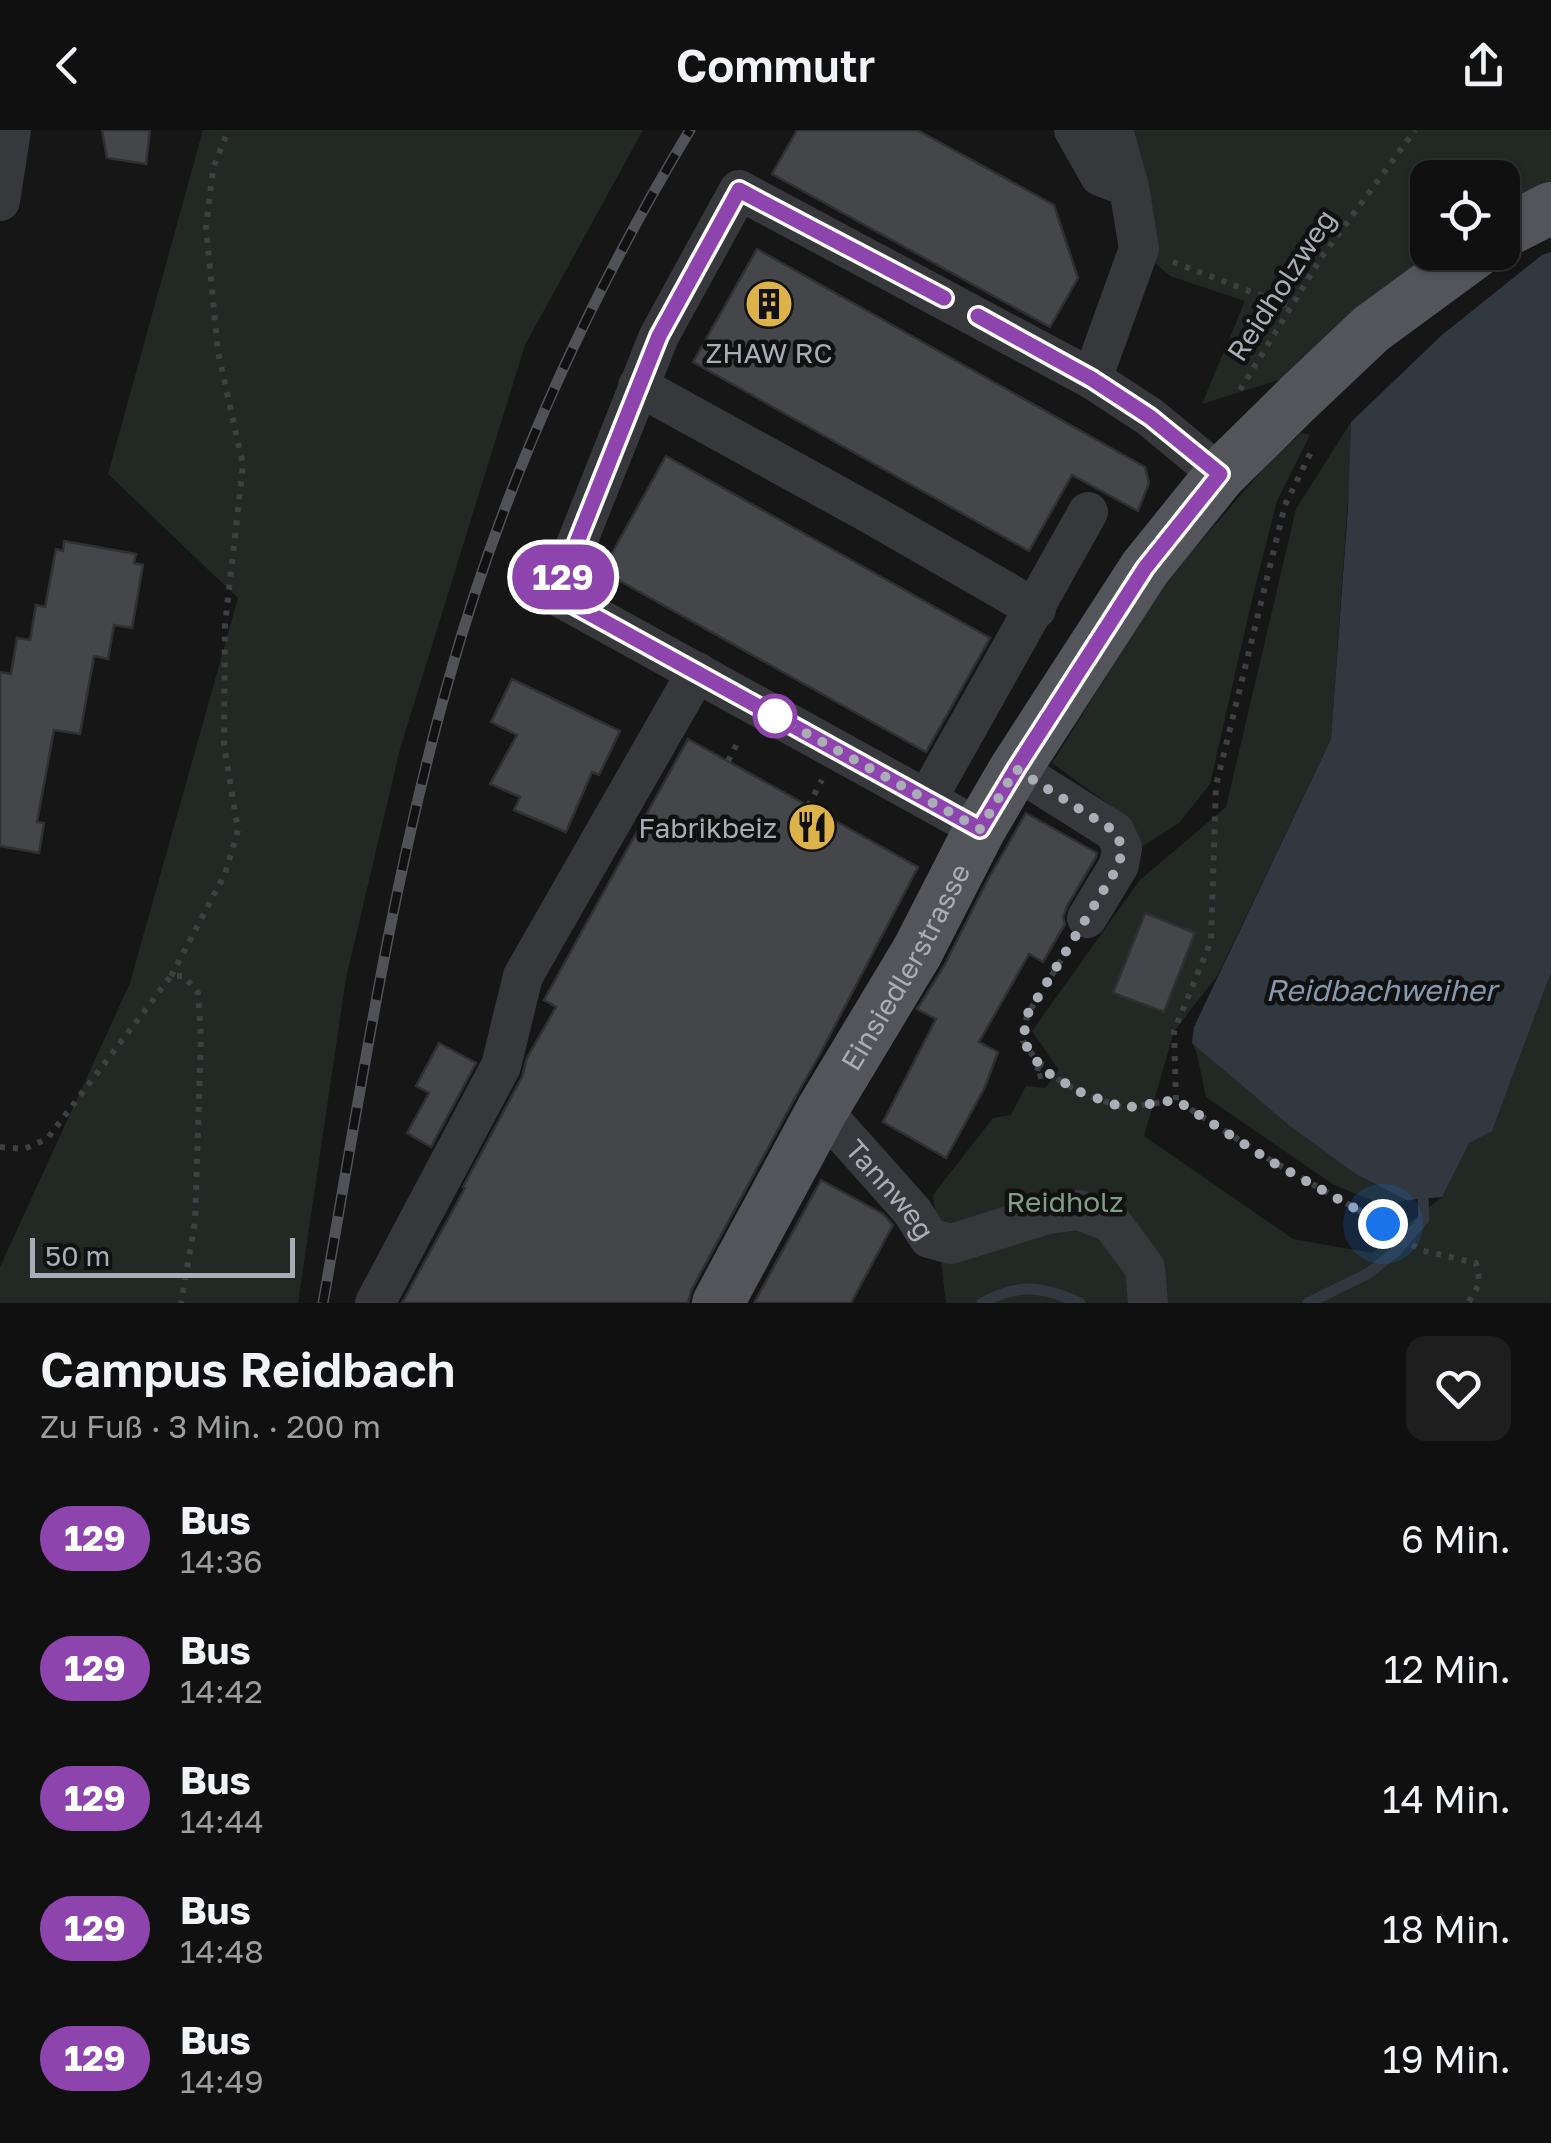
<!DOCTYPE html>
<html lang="de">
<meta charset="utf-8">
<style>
:root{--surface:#101011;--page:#1e1e1f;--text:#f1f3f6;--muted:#9c9d9f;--line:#303031}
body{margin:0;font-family:"Golos Text",sans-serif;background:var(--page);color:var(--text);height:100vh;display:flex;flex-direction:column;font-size:38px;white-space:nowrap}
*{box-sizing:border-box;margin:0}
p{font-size:32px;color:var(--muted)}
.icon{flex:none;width:55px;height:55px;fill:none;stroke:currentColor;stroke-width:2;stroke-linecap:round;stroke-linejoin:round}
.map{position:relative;height:1173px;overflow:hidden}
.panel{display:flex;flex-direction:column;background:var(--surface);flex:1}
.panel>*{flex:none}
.badge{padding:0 20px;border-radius:32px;font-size:35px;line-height:65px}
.fabs{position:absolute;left:1410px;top:30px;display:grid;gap:20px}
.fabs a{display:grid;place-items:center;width:110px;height:110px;border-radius:20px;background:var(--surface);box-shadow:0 2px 8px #0004,0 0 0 2px var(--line);font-size:50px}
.scale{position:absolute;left:30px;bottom:25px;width:265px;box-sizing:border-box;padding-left:10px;border:5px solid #a9adb6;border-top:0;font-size:28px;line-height:35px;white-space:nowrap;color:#a9adb6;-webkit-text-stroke:8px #111112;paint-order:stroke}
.you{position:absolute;width:50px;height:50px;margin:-25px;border:8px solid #fff;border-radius:50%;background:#1a73e8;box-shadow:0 0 0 15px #1a73e833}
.map>.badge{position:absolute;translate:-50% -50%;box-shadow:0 0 0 5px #fff}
.round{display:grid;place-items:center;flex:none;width:105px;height:105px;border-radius:20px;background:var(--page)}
.headline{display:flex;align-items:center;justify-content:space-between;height:170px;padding:0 40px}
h1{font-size:48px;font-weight:600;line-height:75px}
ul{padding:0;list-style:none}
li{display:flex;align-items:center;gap:30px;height:130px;padding:0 40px}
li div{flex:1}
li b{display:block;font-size:38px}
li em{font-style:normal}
li .badge{min-width:110px;font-weight:700;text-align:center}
header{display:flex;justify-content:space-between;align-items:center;height:130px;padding:0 40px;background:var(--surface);font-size:45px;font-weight:600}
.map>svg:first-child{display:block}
.green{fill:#222924}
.water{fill:#31383f}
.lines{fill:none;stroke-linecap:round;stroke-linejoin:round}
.stream{stroke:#31383f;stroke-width:11}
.building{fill:#45464a;stroke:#303033;stroke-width:2.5}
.path{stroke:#3d3f43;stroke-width:6;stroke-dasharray:5 8;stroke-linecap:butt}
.minor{stroke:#37383c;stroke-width:40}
.major{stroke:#54555b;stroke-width:52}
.rail-casing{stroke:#515257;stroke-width:11}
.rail{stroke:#111112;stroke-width:8;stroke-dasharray:22;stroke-linecap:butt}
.line-casing{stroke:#fff;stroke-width:22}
.line{stroke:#8e44ad;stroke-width:15}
.walk{stroke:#a9adb6;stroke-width:10;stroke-dasharray:0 18}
.stop-dot{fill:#fff;stroke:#8e44ad;stroke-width:5}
.labels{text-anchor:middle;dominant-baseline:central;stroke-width:9;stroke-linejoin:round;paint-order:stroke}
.street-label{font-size:28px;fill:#a9adb6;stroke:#111112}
.poi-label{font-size:28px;fill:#a9adb6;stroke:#111112}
.park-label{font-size:28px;fill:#839e86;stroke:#111112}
.water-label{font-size:30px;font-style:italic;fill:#8598ad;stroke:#111112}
</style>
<header><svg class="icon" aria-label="back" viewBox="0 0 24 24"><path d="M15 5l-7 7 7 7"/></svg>Commutr<svg class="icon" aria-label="share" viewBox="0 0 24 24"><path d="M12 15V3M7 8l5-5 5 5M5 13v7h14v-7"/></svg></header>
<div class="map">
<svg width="1551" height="1173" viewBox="0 0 1551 1173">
<rect width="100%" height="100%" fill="#161617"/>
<g class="green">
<path d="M203,0h440l-118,215 -125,404 -54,229 -48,325h-298v-36l130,-284 108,-385 -130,-124z"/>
<path d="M1113,0h438v56l-48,24 -1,-32h-74v74l4,1 -144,124 -86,27 43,-103 -75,-25 -31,-27z"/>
<path d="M1351,292l-2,62 -18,255 -113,236 -44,56 -30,105 149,103 79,14 70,-56 109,-227v333h-605l-13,-108 60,-77 18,-3 15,-29 19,2 14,-18 -27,-39 108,-151 86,-73 70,-298z"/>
<path d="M1301,303l9,2 -33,66 -23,90 -44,193 -31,39 -42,27 -20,-40 -65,-47 114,-182 106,-122z"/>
<path d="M1192,913l215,157 -21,6 -52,-21 -128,-88 -9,-43z"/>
</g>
<path class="water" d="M1551,122v720l-59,159 -23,12 -27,54 -35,3 -51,-26 -66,-48 -98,-83 2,-16 137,-288 17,-231 3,-86 91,-87 100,-80z"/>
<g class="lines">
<g class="stream">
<path d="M982,1173c36,-20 61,-17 98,0"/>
<path d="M1308,1173l61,-30 27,-22 28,-32 -1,-20"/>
</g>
</g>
<g class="building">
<path d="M102,0h48l-4,34 -39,-6z"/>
<path d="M797,0h120l137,75 24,73 -28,49 -278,-153z"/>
<path d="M757,119l388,218 4,16 -11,28 -66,-36 -43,76 -336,-189z"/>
<path d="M666,326l324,182 -64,114 -324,-181z"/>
<path d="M64,411l72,13 -2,9 9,2 -11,63 -18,-3 -6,34 -14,-3 -14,78 -26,-4 -17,92 7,1 -5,30 -39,-7v-174l11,2 6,-36 13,2 6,-35 9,2 11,-58 7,2z"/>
<path d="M512,549l108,52 -21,44 -7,-3 -26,60 -52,-22 6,-13 -30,-13 27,-49 -26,-13z"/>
<path d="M688,609l230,128 -99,189 -23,40 -104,193 -4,14h-286l63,-115 -2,-1 59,-110 5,-19 29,-51 -12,-7z"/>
<path d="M1026,683l71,40 -1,4 -29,49 -4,11 2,7 -22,38 -14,-8 -50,88 19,10 -13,35 -39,71 -63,-36 53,-103 -19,-10 27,-43 44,-87z"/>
<path d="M1145,783l50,20 -31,79 -51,-19z"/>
<path d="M439,913l37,20 -45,84 -24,-14 22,-40 -13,-7z"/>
<path d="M821,1050l62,34 10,11 -42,78h-97z"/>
</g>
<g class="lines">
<g class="path">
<path d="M1173,132l118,45"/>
<path d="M1240,260l81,-132 94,-128"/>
<path d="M728,631l12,-23"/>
<path d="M808,676l14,-26"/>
<path d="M1068,819l-41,66 -4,26 20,29 38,23 43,15 52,-8 96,61 111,63 37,26 56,13 4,20 -12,20"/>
<path d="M171,846l54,-102 13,-44 -14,-85 1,-120 18,-160 -25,-113 -12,-125 7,-58 15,-39"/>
<path d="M1039,933l8,3 4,8 -15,3z"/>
<path d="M1176,970l-2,-69 37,-90 5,-155 69,-281 28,-57"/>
<path d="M0,1017l24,2 23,-10 124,-163h13l14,17 3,44 -6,185 -14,81"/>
</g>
<g class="minor">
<path d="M1074,0l26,46 29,11"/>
<path d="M0,71l11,-71"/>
<path d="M1092,249l47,-130 -10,-62 -16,-57"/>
<path d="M638,256l231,127 167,96"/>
<path d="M1015,639l100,63 7,16 -3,17 -32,53"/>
<path d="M927,669l161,-287"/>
<path d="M980,699l-424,-234 103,-259 80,-146 353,189 58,38 70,58"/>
<path id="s1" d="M822,980l90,101 17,27 22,6 97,-30 31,-4 32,12 34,46 3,35"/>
<path d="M375,1173l126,-237 22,-90 174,-304"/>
</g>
<g class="major">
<path d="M1502,103l49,-25"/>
<path id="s2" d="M718,1173l104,-193 95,-158 63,-123 35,-60 130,-201 75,-93 76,-75 75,-71 105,-77"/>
</g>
<g class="rail-casing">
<path id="rail" d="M323,1173c37,-208 68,-418 125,-621 54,-194 138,-380 242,-552"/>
</g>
<use href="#rail" class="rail"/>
</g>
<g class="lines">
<g class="line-casing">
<path id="line" d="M944,168l-205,-108 -80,146 -103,259 424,234 36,-60 129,-201 75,-94 -70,-57 -58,-38 -114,-63"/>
</g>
<use href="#line" class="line"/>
<path class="walk" d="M775,586l205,113 36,-60 100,63 6,16 -3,17 -92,150 -4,26 20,29 37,22 44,16 52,-8 96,62 111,62"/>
</g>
<defs>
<g id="building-disc" transform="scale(2.5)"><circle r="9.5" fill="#dbb34a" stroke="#111112"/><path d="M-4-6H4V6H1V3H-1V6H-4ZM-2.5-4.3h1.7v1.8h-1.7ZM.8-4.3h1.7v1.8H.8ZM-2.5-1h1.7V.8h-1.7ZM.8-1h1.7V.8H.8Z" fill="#111"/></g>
<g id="restaurant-disc" transform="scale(2.5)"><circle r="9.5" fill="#dbb34a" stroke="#111112"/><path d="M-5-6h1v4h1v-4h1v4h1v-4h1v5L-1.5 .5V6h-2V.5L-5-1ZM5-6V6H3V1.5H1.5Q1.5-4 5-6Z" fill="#111"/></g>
</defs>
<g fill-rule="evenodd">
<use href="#building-disc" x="769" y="174"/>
<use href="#restaurant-disc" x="812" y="697"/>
</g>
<circle class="stop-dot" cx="775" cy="586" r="20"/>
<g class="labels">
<g class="street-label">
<text transform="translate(1281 155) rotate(-57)">Reidholzweg</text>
<text stroke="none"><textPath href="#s2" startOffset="385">Einsiedlerstrasse</textPath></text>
<text stroke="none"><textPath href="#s1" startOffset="105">Tannweg</textPath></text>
</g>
<g class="poi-label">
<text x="769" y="222">ZHAW RC</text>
<text x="777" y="697" text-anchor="end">Fabrikbeiz</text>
</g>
<g class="park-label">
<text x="1065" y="1071">Reidholz</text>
</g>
<g class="water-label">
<text x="1381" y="860">Reidbachweiher</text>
</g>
</g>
</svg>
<div class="fabs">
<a><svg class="icon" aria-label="locate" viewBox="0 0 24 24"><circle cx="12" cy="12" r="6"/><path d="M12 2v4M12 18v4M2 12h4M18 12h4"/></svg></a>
</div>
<div class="scale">50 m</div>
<div class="you" style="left:1383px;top:1094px"></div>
<b class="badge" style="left:563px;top:447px;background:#8e44ad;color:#fff">129</b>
</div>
<section class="panel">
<div class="headline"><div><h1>Campus Reidbach</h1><p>Zu Fuß · 3 Min. · 200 m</p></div><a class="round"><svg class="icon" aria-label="heart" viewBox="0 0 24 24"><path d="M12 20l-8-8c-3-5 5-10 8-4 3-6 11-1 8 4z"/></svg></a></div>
<ul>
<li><span class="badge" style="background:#8e44ad;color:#fff">129</span><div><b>Bus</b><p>14:36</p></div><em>6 Min.</em></li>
<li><span class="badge" style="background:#8e44ad;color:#fff">129</span><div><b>Bus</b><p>14:42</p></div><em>12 Min.</em></li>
<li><span class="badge" style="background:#8e44ad;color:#fff">129</span><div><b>Bus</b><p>14:44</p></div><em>14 Min.</em></li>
<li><span class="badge" style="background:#8e44ad;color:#fff">129</span><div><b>Bus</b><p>14:48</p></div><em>18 Min.</em></li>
<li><span class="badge" style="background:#8e44ad;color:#fff">129</span><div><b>Bus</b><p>14:49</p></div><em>19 Min.</em></li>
</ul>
</section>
